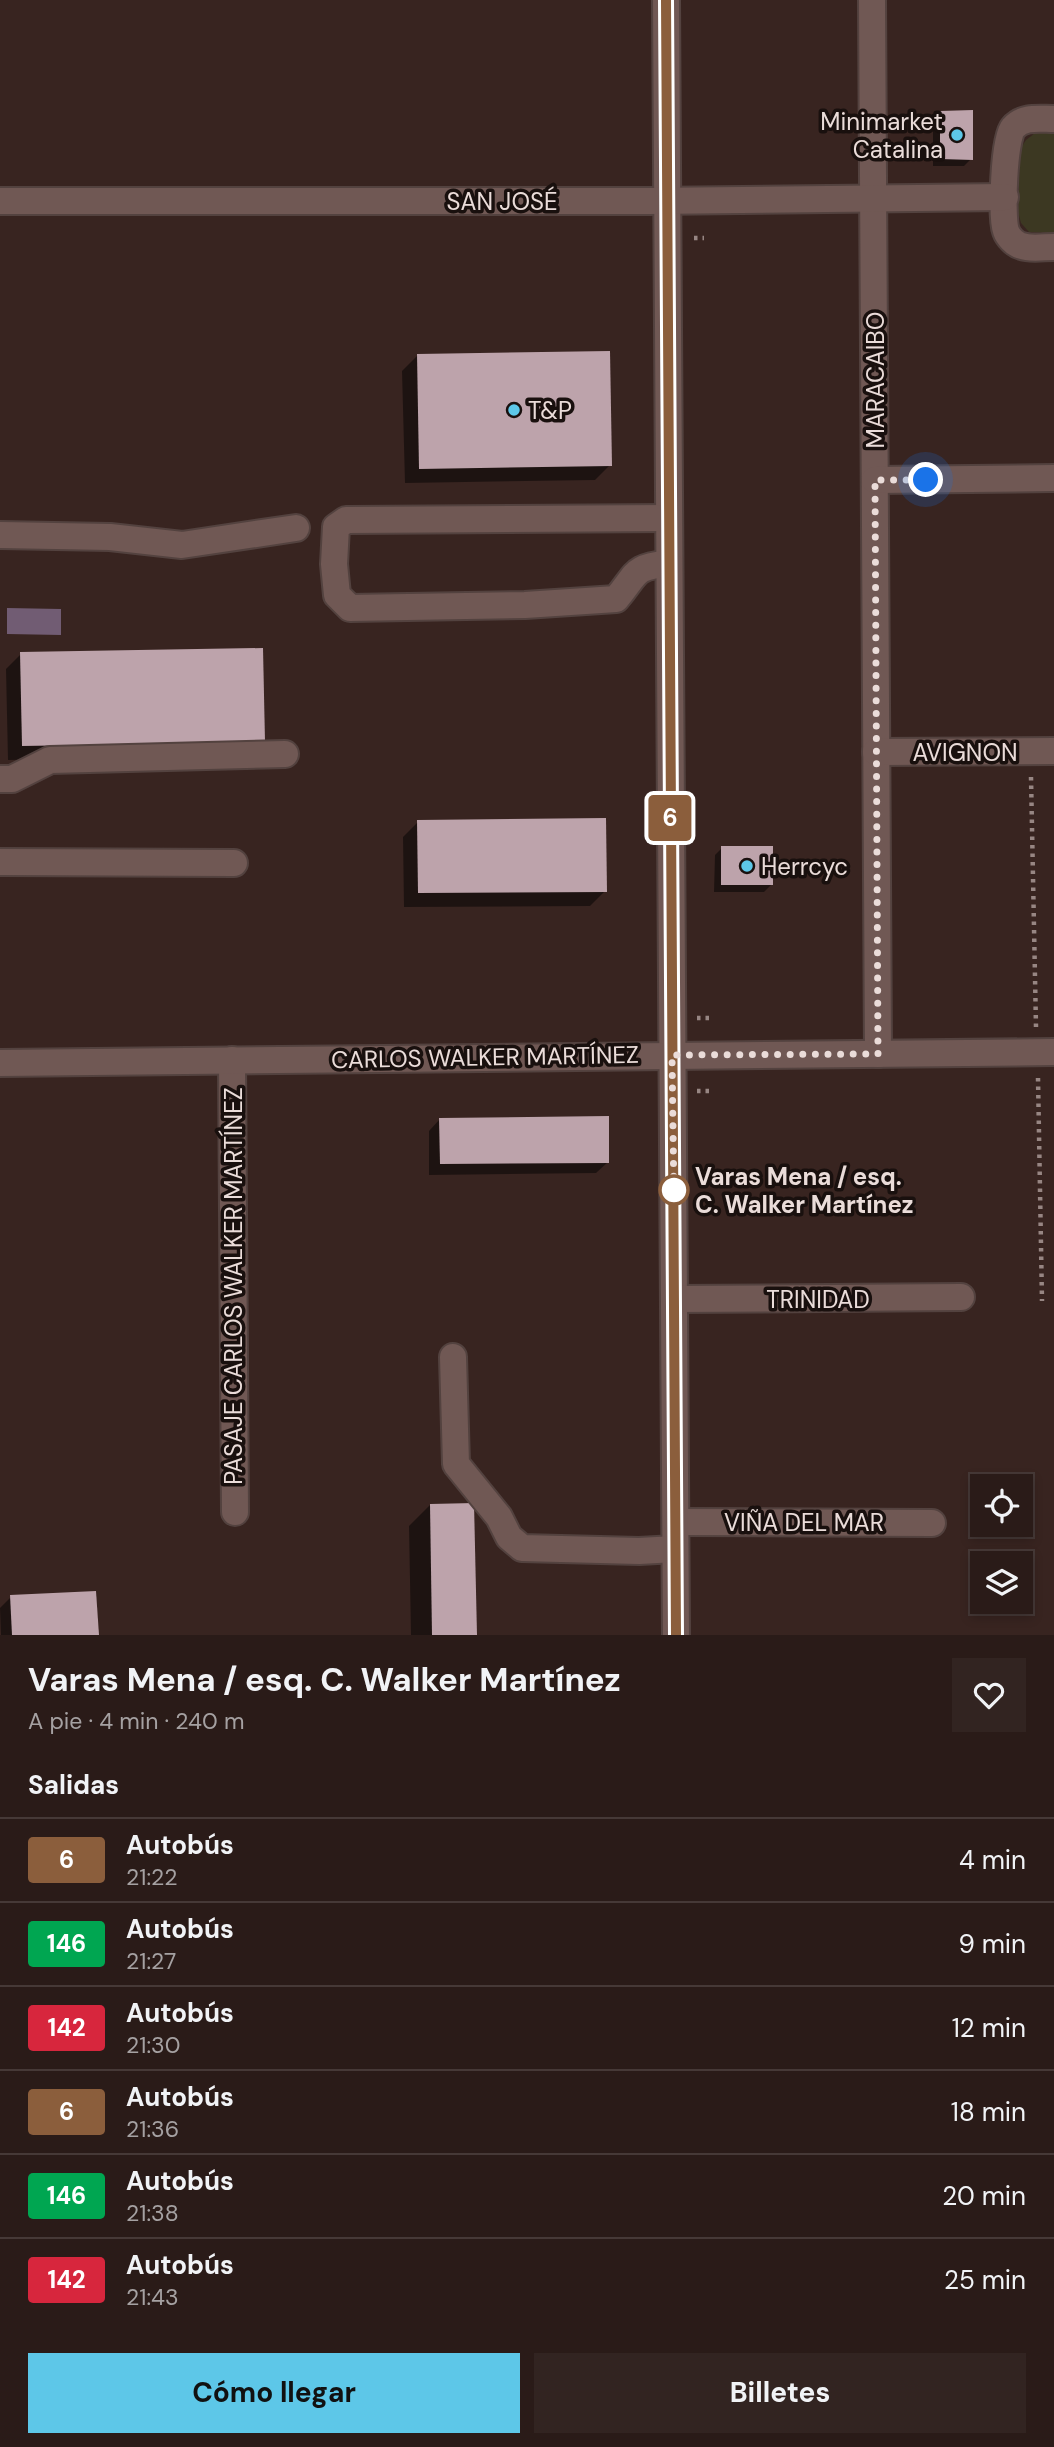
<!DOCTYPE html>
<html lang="es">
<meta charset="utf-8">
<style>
:root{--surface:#2a1b18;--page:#322421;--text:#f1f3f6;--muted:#a5a1a2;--line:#463937;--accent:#5dc7e8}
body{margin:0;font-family:"DM Sans",sans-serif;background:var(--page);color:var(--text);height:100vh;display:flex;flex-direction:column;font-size:26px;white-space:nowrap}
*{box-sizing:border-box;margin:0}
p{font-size:23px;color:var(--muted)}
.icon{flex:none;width:38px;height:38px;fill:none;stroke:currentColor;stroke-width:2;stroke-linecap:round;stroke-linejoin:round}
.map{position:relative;height:1635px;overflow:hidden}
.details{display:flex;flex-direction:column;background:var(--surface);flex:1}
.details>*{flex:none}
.badge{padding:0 14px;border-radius:5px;font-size:24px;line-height:46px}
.controls{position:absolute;left:970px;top:1474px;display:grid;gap:14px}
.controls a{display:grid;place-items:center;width:63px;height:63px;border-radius:0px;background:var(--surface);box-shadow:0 4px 10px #0003,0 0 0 2px var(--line);font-size:35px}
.you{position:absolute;width:35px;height:35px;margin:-18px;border:5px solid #fff;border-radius:50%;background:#1a73e8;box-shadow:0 0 0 10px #1a73e833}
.map>.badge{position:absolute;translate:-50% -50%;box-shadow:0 0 0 4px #fff}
h2{padding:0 28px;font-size:26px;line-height:63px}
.round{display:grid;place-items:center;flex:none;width:74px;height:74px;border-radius:0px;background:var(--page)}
.headline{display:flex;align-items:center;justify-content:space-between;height:119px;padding:0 28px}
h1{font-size:33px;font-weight:700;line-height:52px}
.action{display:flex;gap:14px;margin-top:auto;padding:14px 28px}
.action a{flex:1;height:80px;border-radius:0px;background:var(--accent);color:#111;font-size:28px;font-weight:700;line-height:80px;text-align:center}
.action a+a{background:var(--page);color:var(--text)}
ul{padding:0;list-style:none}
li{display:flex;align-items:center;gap:21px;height:84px;padding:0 28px;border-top:2px solid var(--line)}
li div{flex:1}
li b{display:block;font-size:26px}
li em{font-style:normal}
li .badge{min-width:77px;font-weight:700;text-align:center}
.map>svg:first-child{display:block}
.green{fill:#3c3822}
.water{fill:#715c73}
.shadow{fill:#0007}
.building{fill:#bda3ab}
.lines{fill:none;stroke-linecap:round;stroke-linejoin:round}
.minor-casing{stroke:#53423f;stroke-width:30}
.path{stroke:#978683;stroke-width:4.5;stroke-dasharray:3.5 5;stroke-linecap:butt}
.minor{stroke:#705854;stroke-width:26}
.line-casing{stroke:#fff;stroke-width:16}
.line{stroke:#8b5e3c;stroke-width:10}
.walk{stroke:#eadcd9;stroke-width:7;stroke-dasharray:0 12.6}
.poi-dot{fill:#5dc7e8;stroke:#19100e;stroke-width:2.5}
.stop-dot{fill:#fff;stroke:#8b5e3c;stroke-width:3.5}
.labels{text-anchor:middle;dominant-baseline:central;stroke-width:7;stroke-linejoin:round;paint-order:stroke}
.poi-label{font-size:24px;fill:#eadcd9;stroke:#19100e;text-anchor:start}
.street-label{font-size:24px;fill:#eadcd9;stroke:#19100e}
.stop-label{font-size:24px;font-weight:bold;fill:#eadcd9;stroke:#19100e;text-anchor:start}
</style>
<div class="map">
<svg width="1054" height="1635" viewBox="0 0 1054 1635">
<rect width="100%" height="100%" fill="#382420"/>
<path class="green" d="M1054,132v101l-25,-1 -8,-9 -3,-11 2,-63 6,-9 9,-7z"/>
<path class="water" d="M7,608l54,1v26l-54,-1z"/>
<g class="shadow">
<path d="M941,112l30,47 -7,7h-31v-46z"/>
<path d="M417,356l193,109 -15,15 -190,3 -3,-112z"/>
<path d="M21,654l227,102 -240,4 -2,-91z"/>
<path d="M418,822l187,69 -15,15 -186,1 -1,-70z"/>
<path d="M722,848l49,37 -7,7h-50l1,-37z"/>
<path d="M440,1119l168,43 -12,11 -167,2v-44z"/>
<path d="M430,1505l45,130h-64l-2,-109z"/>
<path d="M11,1597l86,38h-96l-1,-27z"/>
</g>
<g class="building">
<path d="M973,110v50l-33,-1v-48z"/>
<path d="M610,351l2,115 -193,3 -2,-115z"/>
<path d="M263,648l2,94 -243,4 -2,-94z"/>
<path d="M606,818l1,74 -189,1 -1,-73z"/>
<rect x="721" y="846" width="52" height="39"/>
<path d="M609,1116v47l-169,1 -1,-46z"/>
<path d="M474,1503l3,132h-45l-2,-131z"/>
<path d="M96,1591l3,44h-87l-2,-40z"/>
</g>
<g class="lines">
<g class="minor-casing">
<g id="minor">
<path d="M666,0l10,1635"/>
<path d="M872,0l6,1054"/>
<path d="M1054,119c-15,0 -31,-3 -41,9 -9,10 -12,89 -7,103 1,3 4,7 6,9 10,11 28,7 42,7"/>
<path d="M0,201h651l354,-4"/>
<path d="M875,480l179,-2"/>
<path d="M0,535l110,2 72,8 114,-17"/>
<path d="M669,563c-38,5 -30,9 -53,36l-91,6 -175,3 -13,-13 -3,-31 2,-37 10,-7 323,-2"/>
<path d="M876,752l178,-1"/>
<path d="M0,779h12l38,-19 235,-6"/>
<path d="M0,862l234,1"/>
<path d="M232,1060l3,452"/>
<path d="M0,1063l1054,-11"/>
<path d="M675,1299l286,-2"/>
<path d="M453,1357l3,107 43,53 10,20 13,11 117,3 36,-2"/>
<path d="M676,1522l256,1"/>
</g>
</g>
<g class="path">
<path d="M694,238h10"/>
<path d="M1031,777l5,250"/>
<path d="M697,1018h12"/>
<path d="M1038,1078l4,223"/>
<path d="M697,1091h13"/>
</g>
<use href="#minor" class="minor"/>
</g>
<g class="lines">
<g class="line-casing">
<path id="line" d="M666,0l10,1635"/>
</g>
<use href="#line" class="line"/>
<path class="walk" d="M674,1190v12l-2,-147 206,-1 -3,-574h51"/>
</g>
<g class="poi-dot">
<circle cx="957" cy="135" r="7"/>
<circle cx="514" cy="410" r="7"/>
<circle cx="747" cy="866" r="7"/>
</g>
<circle class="stop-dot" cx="674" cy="1190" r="14"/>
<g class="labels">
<g class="poi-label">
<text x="943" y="121" text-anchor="end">Minimarket<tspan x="943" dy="28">Catalina</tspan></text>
<text x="528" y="410">T&amp;P</text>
<text x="761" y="866">Herrcyc</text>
</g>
<g class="street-label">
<text x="502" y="201">SAN JOSÉ</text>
<text transform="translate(875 380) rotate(-90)">MARACAIBO</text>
<text x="965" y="752">AVIGNON</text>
<text transform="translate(485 1057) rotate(-1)">CARLOS WALKER MARTÍNEZ</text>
<text transform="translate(233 1286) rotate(-90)">PASAJE CARLOS WALKER MARTÍNEZ</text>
<text x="818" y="1299">TRINIDAD</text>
<text x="804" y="1522">VIÑA DEL MAR</text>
</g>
<g class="stop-label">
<text x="695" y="1176">Varas Mena / esq.<tspan x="695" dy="28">C. Walker Martínez</tspan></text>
</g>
</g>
</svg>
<div class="controls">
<a><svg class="icon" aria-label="locate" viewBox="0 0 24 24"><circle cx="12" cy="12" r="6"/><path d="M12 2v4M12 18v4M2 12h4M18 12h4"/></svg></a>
<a><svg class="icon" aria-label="layers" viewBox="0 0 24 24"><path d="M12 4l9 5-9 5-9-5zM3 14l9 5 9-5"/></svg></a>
</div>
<div class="you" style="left:926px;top:480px"></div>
<b class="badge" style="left:670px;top:818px;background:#8b5e3c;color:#fff">6</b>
</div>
<section class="details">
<div class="headline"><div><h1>Varas Mena / esq. C. Walker Martínez</h1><p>A pie · 4 min · 240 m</p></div><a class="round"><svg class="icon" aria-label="heart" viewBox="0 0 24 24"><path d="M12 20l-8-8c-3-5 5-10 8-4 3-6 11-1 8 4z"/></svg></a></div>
<h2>Salidas</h2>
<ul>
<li><span class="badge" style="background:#8b5e3c;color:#fff">6</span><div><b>Autobús</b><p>21:22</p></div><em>4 min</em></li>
<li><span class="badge" style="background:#00a651;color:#fff">146</span><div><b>Autobús</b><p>21:27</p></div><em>9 min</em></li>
<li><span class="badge" style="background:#d7263d;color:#fff">142</span><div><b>Autobús</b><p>21:30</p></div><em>12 min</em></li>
<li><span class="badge" style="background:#8b5e3c;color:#fff">6</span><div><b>Autobús</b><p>21:36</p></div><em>18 min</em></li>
<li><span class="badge" style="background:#00a651;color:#fff">146</span><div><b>Autobús</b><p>21:38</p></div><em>20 min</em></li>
<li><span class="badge" style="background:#d7263d;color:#fff">142</span><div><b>Autobús</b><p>21:43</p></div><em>25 min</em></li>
</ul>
<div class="action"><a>Cómo llegar</a><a>Billetes</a></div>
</section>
